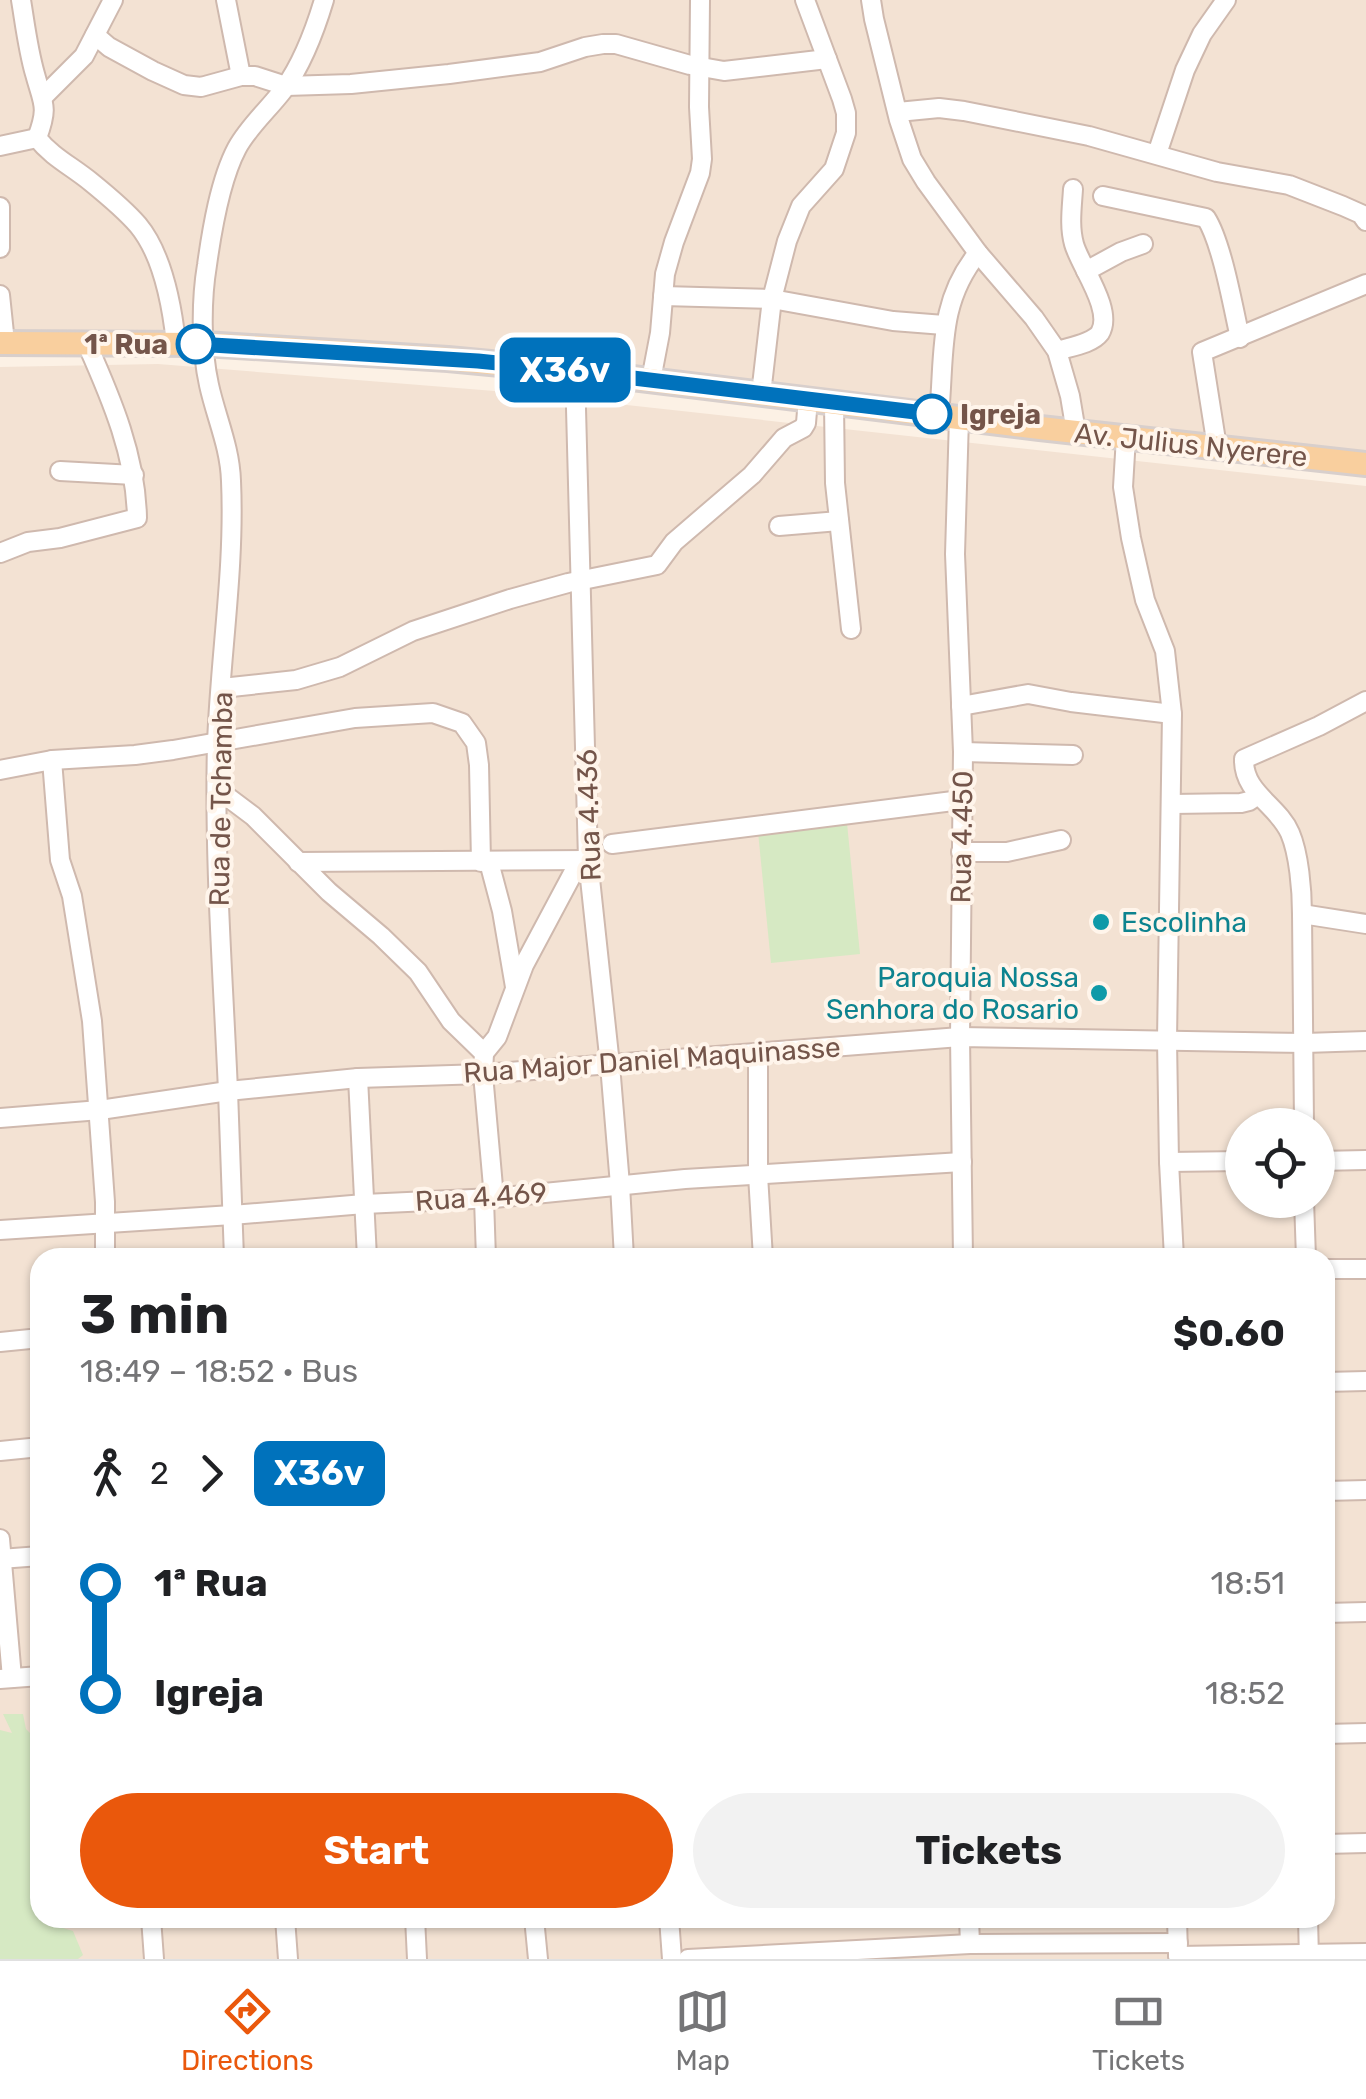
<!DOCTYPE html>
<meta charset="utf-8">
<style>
:root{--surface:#fff;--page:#f2f2f2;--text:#202124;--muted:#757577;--line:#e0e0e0;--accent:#ea580c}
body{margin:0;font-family:Rubik,sans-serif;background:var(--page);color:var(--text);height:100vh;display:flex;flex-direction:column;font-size:38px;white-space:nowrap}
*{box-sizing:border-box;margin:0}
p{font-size:32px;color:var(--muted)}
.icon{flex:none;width:55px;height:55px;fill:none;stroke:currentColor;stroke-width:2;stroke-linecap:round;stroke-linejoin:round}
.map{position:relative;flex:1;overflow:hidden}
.side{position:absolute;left:30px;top:1248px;width:1305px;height:680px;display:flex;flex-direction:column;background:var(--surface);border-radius:30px;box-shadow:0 2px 8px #0004}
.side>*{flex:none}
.badge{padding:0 20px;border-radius:15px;font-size:35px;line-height:65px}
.controls{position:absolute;left:1225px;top:1108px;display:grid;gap:20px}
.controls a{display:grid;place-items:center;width:110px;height:110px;border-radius:50%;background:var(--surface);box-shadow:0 2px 8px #0004;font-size:50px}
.map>.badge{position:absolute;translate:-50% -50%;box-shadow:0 0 0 5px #fff}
.legs{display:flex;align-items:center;gap:15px;height:110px;padding:0 50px;font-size:32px}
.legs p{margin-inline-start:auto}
.head{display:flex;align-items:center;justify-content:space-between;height:170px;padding:0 50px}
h1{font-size:55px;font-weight:700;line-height:75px}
.action{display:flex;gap:20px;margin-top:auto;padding:20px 50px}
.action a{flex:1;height:115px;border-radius:60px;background:var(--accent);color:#fff;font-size:40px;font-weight:700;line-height:115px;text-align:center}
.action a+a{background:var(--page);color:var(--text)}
ul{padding:0 50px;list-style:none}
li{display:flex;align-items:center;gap:35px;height:110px;font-size:38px}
li i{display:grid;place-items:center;width:15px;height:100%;margin:0 12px;background:currentColor}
li i::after{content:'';width:25px;height:25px;margin:-12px;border:8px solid;border-radius:50%;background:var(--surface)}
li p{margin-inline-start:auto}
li:first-child i{background:linear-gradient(#0000 50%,currentColor 0)}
li:last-child i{background:linear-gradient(currentColor 50%,#0000 0)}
.tab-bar{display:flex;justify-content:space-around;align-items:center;height:140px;border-top:2px solid var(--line);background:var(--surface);font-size:28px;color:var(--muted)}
.tab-bar a{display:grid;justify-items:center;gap:5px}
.tab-bar .current{color:var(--accent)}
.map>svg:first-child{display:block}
.residential{fill:#f3e2d3;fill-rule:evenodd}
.green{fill:#d6e9c3}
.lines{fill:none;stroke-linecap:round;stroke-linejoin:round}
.minor-casing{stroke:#cfb9ae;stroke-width:22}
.major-casing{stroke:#d8cfcc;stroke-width:28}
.minor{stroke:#fff;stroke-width:18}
.major{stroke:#f9cf9e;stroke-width:22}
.line-1-casing{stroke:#fff;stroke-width:22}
.line-1{stroke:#0072bc;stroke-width:15}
.stop-1-dot{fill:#fff;stroke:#0072bc;stroke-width:5}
.culture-dot{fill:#0f9aa8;stroke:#fff5eb;stroke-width:4}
.labels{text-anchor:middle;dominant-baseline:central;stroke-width:8;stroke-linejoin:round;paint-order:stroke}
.stop-label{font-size:28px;font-weight:bold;fill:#74554a;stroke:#fff5eb;text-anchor:end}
.street-label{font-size:28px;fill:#74554a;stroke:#fff5eb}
.culture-label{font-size:28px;fill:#0d838f;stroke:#fff5eb;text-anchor:start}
</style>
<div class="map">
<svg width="1366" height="1959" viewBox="0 0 1366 1959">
<rect width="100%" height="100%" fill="#fcf1e5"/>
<g class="residential">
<path d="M0,0h1366v455l-597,-65 -769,-53z"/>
<path d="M158,364l349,28 859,94v1473h-1366v-1592zM1242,1125h76v75h-76zM40,1258h1285v660h-1285z"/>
</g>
<g class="green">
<path d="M847,823l13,131 -89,9 -13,-131z"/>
<path d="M3,1714h20l3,15 8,8h6v181h26l-3,10 10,3 10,24 -5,4h-78v-229l12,3z"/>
</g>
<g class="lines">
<g class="minor-casing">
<g id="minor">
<path d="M21,0c4,24 7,50 14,74 8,30 14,32 2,64 15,19 36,29 54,44 16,13 34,28 47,43 25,30 34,81 38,118"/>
<path d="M226,0l15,76"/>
<path d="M871,0l3,19 25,101 13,39 14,23 52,71 56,65 23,33 13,45 6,36"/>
<path d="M95,35l14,12 44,24 31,14 17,2 40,-11h14l31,10 65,-2 98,-10 91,-12 45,-15 18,-3h13l74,21 34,6 103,-12"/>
<path d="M43,97l41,-41 29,-56"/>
<path d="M898,112l41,-4 25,3 125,25 128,36 72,13 54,21 18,8 5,7"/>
<path d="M0,146l37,-8"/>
<path d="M1157,154l28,-84 17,-36 24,-34"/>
<path d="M1103,196l103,22c16,25 27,89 34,120"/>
<path d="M0,207v41"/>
<path d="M1086,271l35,-19 22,-8"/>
<path d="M0,295l5,48"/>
<path d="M663,296l109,3 121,22 51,4"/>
<path d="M1057,351c12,-4 35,-7 43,-18 14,-23 -20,-67 -26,-89 -5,-18 -2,-37 -1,-55"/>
<path d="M575,371l13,489 22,205 10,120 4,73"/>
<path d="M651,380l9,-47 5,-59 9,-32 26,-69 2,-14 -3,-52 1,-107"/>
<path d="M761,394l11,-95 15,-58 14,-35 33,-37 12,-36v-20l-4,-14 -37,-99"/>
<path d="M834,403l1,80 16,146"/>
<path d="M939,415c6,-60 -2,-112 39,-162"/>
<path d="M959,418l-4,136 8,198 -3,285 3,221"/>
<path d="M1126,437l-3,50 8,51 14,62 20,51 7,63 -5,326 2,122 5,96"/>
<path d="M1217,447l-15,-95 164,-68"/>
<path d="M60,471l74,4"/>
<path d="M779,526l60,-5"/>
<path d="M0,553l28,-11 32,-4 77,-20c-1,-61 -25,-118 -50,-174"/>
<path d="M222,688l74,-8 44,-13 73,-36 97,-32 58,-16 89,-18 17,-23 78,-67 32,-37 19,-10 3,-5 2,-24"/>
<path d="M961,706l67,-12 43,8 101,12"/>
<path d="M963,752l110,3"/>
<path d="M52,760l8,100 12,36 20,125 13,181v56"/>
<path d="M0,770l52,-10 83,-5 38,-5 182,-32 78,-5 29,10 14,20 3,22 2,97"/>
<path d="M217,789l36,27 76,76 52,44 37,36 33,49 33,32 -1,21 11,124"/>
<path d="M1172,804l69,-1 8,-2 9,-6"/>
<path d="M612,844l349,-44"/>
<path d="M961,852h46l54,-12"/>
<path d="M298,862l290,-2"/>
<path d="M489,862l13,49 13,76"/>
<path d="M1302,914l64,10"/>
<path d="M484,1053l13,-16 27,-72 56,-105"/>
<path d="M758,1053v122l5,83"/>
<path d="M358,1078l9,180"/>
<path d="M0,1118l100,-8 128,-19 130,-13 125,-4 477,-37 345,6 61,-2"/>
<path d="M1304,1125l-2,-211c0,-24 -3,-60 -12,-81 -12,-28 -47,-40 -46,-74l75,-33 47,-25"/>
<path d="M1318,1161l48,-1"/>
<path d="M1169,1162l73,-1"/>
<path d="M484,1199l2,59"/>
<path d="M1304,1200l2,58"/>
<path d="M0,1230l232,-15 132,-11 130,-6 191,-19 277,-17"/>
<path d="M234,1258c-2,-56 -4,-111 -6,-167 -5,-115 -14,-231 -11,-347 3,-87 18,-175 14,-263 -1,-34 -15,-64 -22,-96 -8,-36 -8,-84 -2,-120 5,-36 13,-85 30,-117 12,-22 32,-39 47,-59 18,-25 31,-59 40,-89"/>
<path d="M1325,1269h41"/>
<path d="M0,1342l40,-4"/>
<path d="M1325,1382l41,-1"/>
<path d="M0,1451l40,-4"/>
<path d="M1325,1491l41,-1"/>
<path d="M0,1539l12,139"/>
<path d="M0,1559l40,-3"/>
<path d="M1325,1613l41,-1"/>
<path d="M0,1679l40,-3"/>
<path d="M1325,1734l41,-1"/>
<path d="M1325,1844l41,-1"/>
<path d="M151,1918l3,41"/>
<path d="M285,1918l3,41"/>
<path d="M415,1918l2,41"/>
<path d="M534,1918l4,41"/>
<path d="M669,1918l3,41"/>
<path d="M969,1918l1,26"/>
<path d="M1177,1918l1,36"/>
<path d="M1308,1918l1,41"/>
<path d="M1178,1956l188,-3"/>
<path d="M688,1959l282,-15 208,-1"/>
</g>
</g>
<g class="major-casing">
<path id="major" d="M0,343l204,1 244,15 127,12 465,57 326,36"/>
</g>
<use href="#minor" class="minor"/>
<use href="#major" class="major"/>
</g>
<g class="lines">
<g class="line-1-casing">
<path id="line-1" d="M196,344l282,17 97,10 357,43"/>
</g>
<use href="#line-1" class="line-1"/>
</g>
<g class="stop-1-dot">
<circle cx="196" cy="344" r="18"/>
<circle cx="932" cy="414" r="18"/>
</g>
<g class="culture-dot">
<circle cx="1101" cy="922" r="10"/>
<circle cx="1099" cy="993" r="10"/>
</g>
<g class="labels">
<g class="stop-label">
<text x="168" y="344">1ª Rua</text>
<text x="960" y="414" text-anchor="start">Igreja</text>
</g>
<g class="street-label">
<text transform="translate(1191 445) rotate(6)">Av. Julius Nyerere</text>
<text transform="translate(221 799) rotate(-89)">Rua de Tchamba</text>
<text transform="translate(589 815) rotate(-92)">Rua 4.436</text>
<text transform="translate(962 837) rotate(-89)">Rua 4.450</text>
<text transform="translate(652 1060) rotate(-4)">Rua Major Daniel Maquinasse</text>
<text transform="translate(481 1197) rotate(-4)">Rua 4.469</text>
</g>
<g class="culture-label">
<text x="1121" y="922">Escolinha</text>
<text x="1079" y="977" text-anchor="end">Paroquia Nossa<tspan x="1079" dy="32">Senhora do Rosario</tspan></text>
</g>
</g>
</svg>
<div class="controls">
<a><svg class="icon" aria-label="locate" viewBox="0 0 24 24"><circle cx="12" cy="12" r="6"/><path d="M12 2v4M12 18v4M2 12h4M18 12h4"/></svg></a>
</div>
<b class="badge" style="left:565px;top:370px;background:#0072bc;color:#fff">X36v</b>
<section class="side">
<div class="head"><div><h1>3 min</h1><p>18:49 – 18:52 · Bus</p></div><b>$0.60</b></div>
<div class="legs"><svg class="icon" aria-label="walk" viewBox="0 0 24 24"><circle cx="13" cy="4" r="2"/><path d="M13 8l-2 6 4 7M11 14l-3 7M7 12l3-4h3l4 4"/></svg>2<svg class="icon" aria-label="forward" viewBox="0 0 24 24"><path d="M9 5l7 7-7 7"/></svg><b class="badge" style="background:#0072bc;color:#fff">X36v</b></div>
<ul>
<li><i style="color:#0072bc"></i><b>1ª Rua</b><p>18:51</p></li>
<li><i style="color:#0072bc"></i><b>Igreja</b><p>18:52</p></li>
</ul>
<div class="action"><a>Start</a><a>Tickets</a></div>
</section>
</div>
<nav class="tab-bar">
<a class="current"><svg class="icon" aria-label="directions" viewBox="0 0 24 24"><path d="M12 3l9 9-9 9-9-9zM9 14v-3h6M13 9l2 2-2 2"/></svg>Directions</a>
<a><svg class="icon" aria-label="map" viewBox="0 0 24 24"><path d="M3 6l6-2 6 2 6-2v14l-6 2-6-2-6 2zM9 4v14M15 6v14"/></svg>Map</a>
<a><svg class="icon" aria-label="tickets" viewBox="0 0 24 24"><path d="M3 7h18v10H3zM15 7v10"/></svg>Tickets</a>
</nav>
